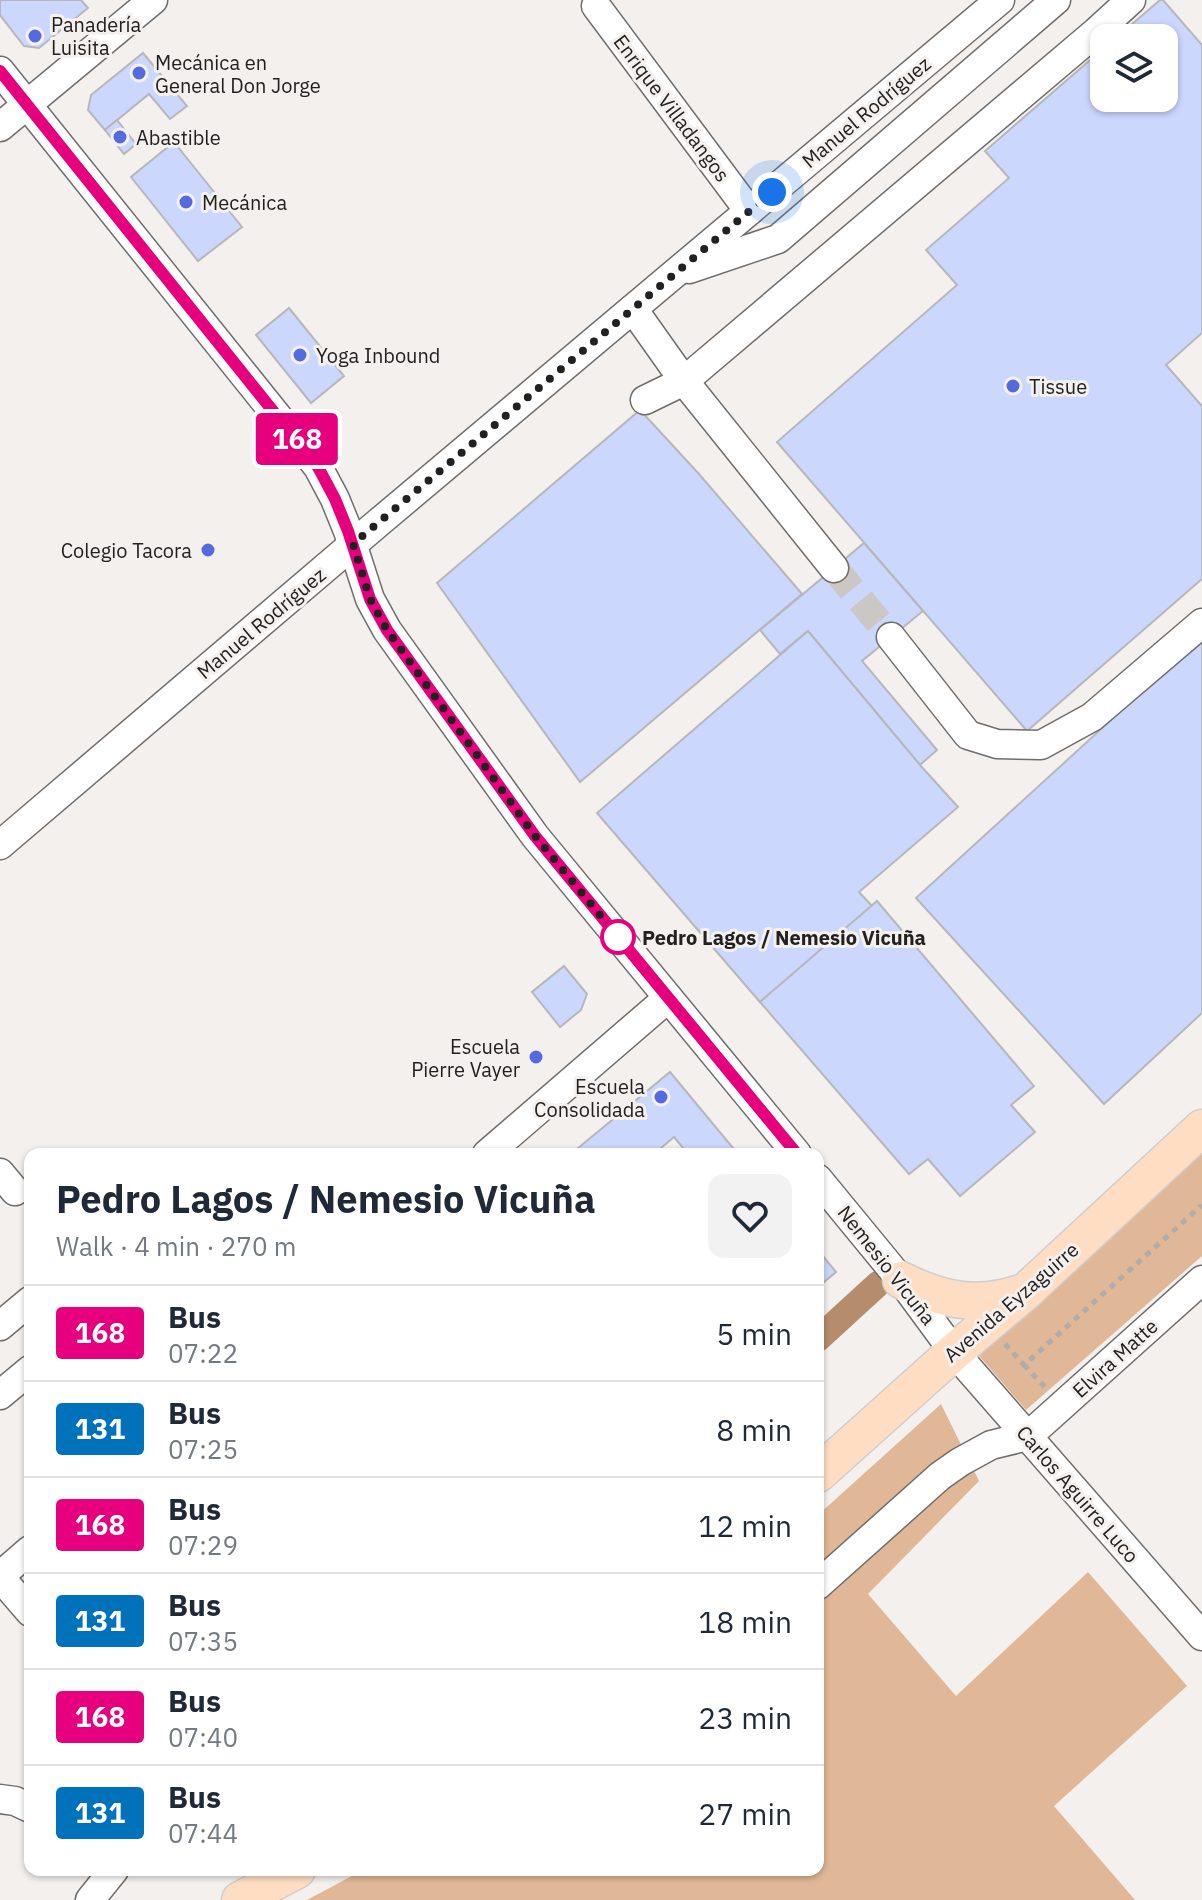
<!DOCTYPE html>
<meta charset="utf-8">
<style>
:root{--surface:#fff;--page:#f2f2f3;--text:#1f2937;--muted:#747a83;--line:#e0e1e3}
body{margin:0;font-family:"IBM Plex Sans",sans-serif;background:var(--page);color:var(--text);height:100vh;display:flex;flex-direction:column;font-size:30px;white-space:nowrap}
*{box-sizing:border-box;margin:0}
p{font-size:26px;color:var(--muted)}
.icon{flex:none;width:44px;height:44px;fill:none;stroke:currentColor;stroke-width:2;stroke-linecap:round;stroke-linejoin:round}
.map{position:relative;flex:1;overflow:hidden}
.drawer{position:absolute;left:24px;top:1148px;width:800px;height:728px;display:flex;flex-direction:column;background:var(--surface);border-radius:16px;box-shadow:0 2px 6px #0004}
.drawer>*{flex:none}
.badge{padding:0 16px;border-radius:6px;font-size:28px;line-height:52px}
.tools{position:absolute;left:1090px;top:24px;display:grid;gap:16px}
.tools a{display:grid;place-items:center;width:88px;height:88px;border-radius:16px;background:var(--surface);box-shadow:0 2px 6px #0004;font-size:40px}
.you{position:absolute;width:40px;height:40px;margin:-20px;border:6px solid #fff;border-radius:50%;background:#1a73e8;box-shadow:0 0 0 12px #1a73e833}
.map>.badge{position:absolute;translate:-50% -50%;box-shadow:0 0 0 4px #fff}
.round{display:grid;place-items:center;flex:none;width:84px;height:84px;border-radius:16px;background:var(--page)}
.summary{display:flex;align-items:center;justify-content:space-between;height:136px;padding:0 32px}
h1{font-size:38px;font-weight:700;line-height:60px}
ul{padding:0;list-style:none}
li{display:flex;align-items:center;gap:24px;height:96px;padding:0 32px;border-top:2px solid var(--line)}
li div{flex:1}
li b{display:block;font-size:30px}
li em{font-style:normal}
li .badge{min-width:88px;font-weight:700;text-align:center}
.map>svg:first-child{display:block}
.green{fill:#e0b797}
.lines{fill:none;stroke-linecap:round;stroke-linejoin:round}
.canal{stroke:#b68d6c;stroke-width:26}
.building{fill:#ccd7fd;stroke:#b6b7bb;stroke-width:2}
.minor-tunnel{stroke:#cac7c5;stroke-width:28;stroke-dasharray:28 14;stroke-linecap:butt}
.minor-casing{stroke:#706d6a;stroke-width:31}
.major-casing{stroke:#cecece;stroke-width:39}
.path{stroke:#afacaa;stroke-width:5;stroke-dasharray:6 6;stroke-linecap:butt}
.minor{stroke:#fff;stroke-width:28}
.major{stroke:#feddc3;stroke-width:36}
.line-casing{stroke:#fff;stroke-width:18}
.line{stroke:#e6007e;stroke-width:12}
.walk{stroke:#222120;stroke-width:8;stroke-dasharray:0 14.4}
.poi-dot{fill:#566ae0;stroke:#f4f0ee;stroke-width:3}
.stop-dot{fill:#fff;stroke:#e6007e;stroke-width:4}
.labels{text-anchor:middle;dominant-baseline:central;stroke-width:6;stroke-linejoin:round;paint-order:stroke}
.poi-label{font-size:20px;fill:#222120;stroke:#f4f0ee;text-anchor:start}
.street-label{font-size:20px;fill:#222120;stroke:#f4f0ee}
.stop-label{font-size:20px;font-weight:bold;fill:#222120;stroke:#f4f0ee;text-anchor:start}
</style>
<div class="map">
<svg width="1202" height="1900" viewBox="0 0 1202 1900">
<rect width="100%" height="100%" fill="#f4f0ee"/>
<g class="green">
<path d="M1202,1148v108l-176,154 -52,-60z"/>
<path d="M941,1404l38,77 -111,113 88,102 132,-124 99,114 -133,120 81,94h-828l56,-30h455v-355z"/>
</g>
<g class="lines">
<path class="canal" d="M818,1339l60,-55"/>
</g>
<g class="building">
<path d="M0,0h81l7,8 -49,40 -15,-2 -24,-31z"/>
<path d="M1160,0h3l39,45v288l-36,32 36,41v173l-175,152 -250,-289 180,-157 -31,-35 83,-72 -24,-27 119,-103v50h60v-60h-48z"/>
<path d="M143,53l44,53 -17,13 -21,-25 -44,36 -17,-20 3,-15z"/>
<path d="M117,120l19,24 -12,10 -19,-24z"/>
<path d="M174,142l68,85 -44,34 -67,-84z"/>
<path d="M289,308l55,68 -33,27 -55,-68z"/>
<path d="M640,410l59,64 103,120 -222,188 -143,-199z"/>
<path d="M864,543l59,68 -61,50 75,89 -17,15 -112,-134 -28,23 -20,-24z"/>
<path d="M808,631l112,134 38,42 -99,85 13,14 -112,96 -163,-189z"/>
<path d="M1202,637v376l-98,91 -188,-206z"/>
<path d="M877,901l157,185 -23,19 24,27 -75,64 -32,-37 -19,15 -149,-172z"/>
<path d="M564,966l23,28 -6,16 -21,17 -28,-35z"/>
<path d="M670,1072l68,82h-50l-14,-17 -20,17h-83z"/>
<path d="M818,1250l18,22 -18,15z"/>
</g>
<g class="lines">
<path class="minor-tunnel" d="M834,568l57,69"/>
<g class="minor-casing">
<g id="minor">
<path d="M596,6l153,205"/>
<path d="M0,71l318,396 17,32 13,32 22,68 17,31 148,206 262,318"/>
<path d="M0,127l153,-127"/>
<path d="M689,269l89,-30 278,-239"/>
<path d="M633,309l51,72 150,187"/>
<path d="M645,400l39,-19 412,-349 35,-32"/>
<path d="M891,637l77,98 29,9 44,1 51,-28 110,-94"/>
<path d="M0,845l378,-322 622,-523"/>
<path d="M487,1154l181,-156"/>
<path d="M0,1173l15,18"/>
<path d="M818,1179l83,101 53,72 248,284"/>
<path d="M0,1326l30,-25"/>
<path d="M0,1395l30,-25"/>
<path d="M0,1576l30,-26"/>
<path d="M0,1577l30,35"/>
<path d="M818,1585l122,-109 20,-14 31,-17 37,-9 174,-156"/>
<path d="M0,1799l15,2 15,7"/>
<path d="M90,1900l24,-30"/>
</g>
</g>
<g class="major-casing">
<g id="major">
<path d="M901,1280c42,21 77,28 123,12"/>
<path d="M818,1474l136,-122 71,-60 177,-164"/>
<path d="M240,1900l57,-30"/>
</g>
</g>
<g class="path">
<path d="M1005,1344l19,21 178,-160"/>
<path d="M1024,1365l21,22"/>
</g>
<use href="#minor" class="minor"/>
<use href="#major" class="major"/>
</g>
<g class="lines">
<g class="line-casing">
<path id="line" d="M0,71l318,396 17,32 13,32 22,68 17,31 148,206 262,318"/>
</g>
<use href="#line" class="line"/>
<path class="walk" d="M618,937l-83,-101 -148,-206 -17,-31 -17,-55 419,-352"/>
</g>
<g class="poi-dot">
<circle cx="35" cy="36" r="8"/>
<circle cx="139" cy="73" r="8"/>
<circle cx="120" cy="137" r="8"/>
<circle cx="186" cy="202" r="8"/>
<circle cx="300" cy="355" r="8"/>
<circle cx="1013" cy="386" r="8"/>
<circle cx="208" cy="550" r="8"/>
<circle cx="536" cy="1057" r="8"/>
<circle cx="661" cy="1097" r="8"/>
</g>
<circle class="stop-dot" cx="618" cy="937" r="16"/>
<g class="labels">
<g class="poi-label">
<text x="51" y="24">Panadería<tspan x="51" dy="23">Luisita</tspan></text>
<text x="155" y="62">Mecánica en<tspan x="155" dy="23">General Don Jorge</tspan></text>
<text x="136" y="137">Abastible</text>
<text x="202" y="202">Mecánica</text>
<text x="316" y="355">Yoga Inbound</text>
<text x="1029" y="386">Tissue</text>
<text x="192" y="550" text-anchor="end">Colegio Tacora</text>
<text x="520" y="1046" text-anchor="end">Escuela<tspan x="520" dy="23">Pierre Vayer</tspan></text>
<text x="645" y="1086" text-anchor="end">Escuela<tspan x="645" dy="23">Consolidada</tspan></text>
</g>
<g class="street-label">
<text transform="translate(672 108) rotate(53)">Enrique Villadangos</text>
<text transform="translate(866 112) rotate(-40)">Manuel Rodríguez</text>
<text transform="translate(261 623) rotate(-40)">Manuel Rodríguez</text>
<text transform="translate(887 1265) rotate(52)">Nemesio Vicuña</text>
<text transform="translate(1011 1302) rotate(-41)">Avenida Eyzaguirre</text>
<text transform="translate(1115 1358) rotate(-42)">Elvira Matte</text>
<text transform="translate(1078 1494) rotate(49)">Carlos Aguirre Luco</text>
</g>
<g class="stop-label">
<text x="642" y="937">Pedro Lagos / Nemesio Vicuña</text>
</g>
</g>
</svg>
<div class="tools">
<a><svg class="icon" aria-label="layers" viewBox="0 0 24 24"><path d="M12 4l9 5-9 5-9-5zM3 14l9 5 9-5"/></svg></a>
</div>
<div class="you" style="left:772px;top:192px"></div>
<b class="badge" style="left:297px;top:439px;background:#e6007e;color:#fff">168</b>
<section class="drawer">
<div class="summary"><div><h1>Pedro Lagos / Nemesio Vicuña</h1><p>Walk · 4 min · 270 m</p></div><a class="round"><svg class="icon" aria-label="heart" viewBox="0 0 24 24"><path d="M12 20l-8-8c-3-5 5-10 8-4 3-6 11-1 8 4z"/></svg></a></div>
<ul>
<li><span class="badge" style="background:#e6007e;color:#fff">168</span><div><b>Bus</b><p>07:22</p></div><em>5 min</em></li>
<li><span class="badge" style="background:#0072bc;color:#fff">131</span><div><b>Bus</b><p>07:25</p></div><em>8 min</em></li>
<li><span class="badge" style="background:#e6007e;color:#fff">168</span><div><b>Bus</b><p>07:29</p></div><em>12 min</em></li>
<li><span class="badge" style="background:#0072bc;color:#fff">131</span><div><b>Bus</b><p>07:35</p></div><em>18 min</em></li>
<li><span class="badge" style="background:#e6007e;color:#fff">168</span><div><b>Bus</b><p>07:40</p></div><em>23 min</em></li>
<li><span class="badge" style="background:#0072bc;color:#fff">131</span><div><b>Bus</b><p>07:44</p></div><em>27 min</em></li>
</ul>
</section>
</div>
